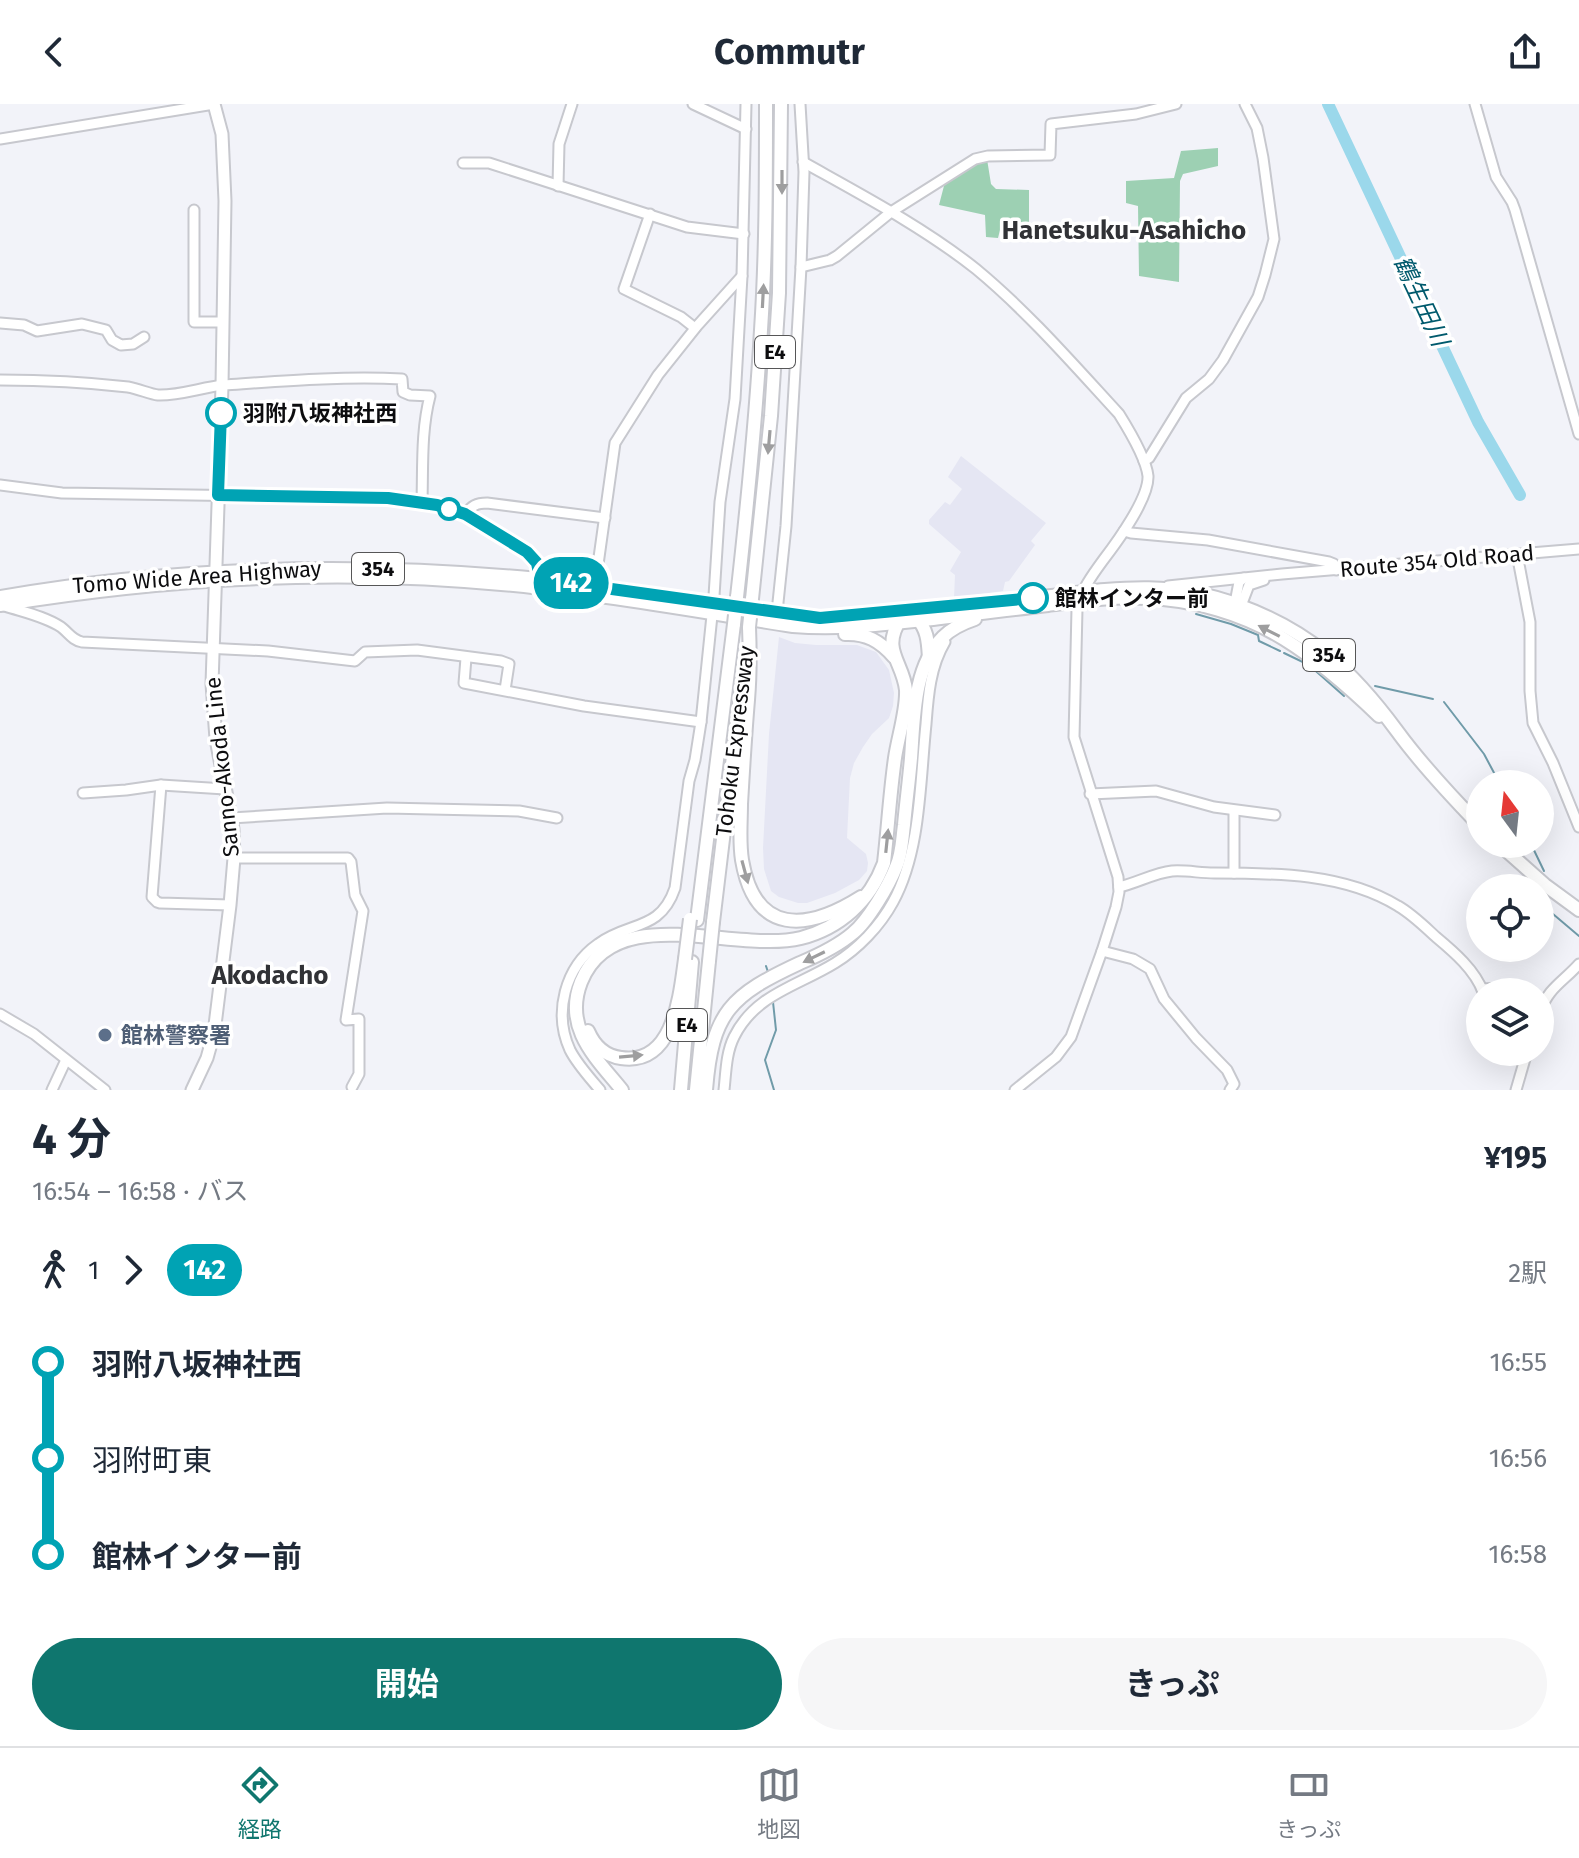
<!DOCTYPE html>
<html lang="ja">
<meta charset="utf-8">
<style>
:root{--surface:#fff;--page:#f6f6f7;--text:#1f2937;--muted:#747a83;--line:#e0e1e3;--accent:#0f766e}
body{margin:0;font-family:"Fira Sans","Noto Sans JP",sans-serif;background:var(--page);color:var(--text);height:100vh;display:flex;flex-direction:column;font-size:30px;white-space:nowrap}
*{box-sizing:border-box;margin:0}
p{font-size:26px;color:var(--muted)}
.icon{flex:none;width:44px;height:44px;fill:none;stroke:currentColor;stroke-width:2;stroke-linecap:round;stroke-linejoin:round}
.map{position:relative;height:986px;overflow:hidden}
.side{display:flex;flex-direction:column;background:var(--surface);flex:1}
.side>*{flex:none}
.badge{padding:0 16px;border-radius:26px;font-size:28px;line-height:52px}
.needle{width:52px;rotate:345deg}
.controls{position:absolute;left:1466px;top:666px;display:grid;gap:16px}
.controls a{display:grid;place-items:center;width:88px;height:88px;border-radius:50%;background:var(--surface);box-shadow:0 8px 32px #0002;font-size:40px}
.map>.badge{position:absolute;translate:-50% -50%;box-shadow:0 0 0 4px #fff}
.legs{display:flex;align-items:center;gap:12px;height:88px;padding:0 32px;font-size:26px}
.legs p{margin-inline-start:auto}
.overview{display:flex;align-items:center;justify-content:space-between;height:136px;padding:0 32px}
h1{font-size:44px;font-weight:700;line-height:60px}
.button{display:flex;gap:16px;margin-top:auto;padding:16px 32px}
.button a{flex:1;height:92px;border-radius:48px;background:var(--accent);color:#fff;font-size:32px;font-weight:700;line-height:92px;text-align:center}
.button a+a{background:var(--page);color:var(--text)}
ul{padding:0 32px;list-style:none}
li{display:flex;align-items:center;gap:28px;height:96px;font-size:30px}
li i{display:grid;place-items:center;width:12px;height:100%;margin:0 10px;background:currentColor}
li i::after{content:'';width:20px;height:20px;margin:-10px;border:6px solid;border-radius:50%;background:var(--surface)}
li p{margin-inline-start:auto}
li:first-child i{background:linear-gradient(#0000 50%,currentColor 0)}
li:last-child i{background:linear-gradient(currentColor 50%,#0000 0)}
header{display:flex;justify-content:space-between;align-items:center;height:104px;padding:0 32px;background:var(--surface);font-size:36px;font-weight:700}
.dock{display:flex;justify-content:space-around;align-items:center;height:112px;border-top:2px solid var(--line);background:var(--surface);font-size:22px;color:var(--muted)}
.dock a{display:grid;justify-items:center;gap:4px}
.dock .current{color:var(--accent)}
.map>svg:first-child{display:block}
.built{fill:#e5e6f3}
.forest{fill:#9dd0b3}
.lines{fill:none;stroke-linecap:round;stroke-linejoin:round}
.stream{stroke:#709ba9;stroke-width:2}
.river{stroke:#9bd8eb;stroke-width:12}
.minor-casing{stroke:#c7c8ce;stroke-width:13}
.major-casing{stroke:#c7c8ce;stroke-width:15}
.highway-casing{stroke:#c7c8ce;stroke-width:16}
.minor{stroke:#fff;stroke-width:9}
.major{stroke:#fff;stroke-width:11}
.highway{stroke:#fff;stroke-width:12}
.highway-bridge-casing{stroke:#c7c8ce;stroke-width:16;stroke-linecap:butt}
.highway-bridge{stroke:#fff;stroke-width:12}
.oneway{fill:#9e9e9f}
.line-1-casing{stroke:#fff;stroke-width:18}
.line-1{stroke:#00a3b4;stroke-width:12}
.stop-1-dot{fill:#fff;stroke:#00a3b4;stroke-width:4}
.service-dot{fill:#5c6f8a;stroke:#fff;stroke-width:3}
.labels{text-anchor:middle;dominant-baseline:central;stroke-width:7;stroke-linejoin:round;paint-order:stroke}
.shield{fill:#fff;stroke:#565657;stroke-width:2}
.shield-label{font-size:20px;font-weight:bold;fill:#0d0d0f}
.stop-label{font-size:22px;font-weight:bold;fill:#0d0d0f;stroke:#fff;text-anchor:start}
.street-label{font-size:22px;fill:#0d0d0f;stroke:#fff}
.service-label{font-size:22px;font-weight:bold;fill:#4e5e75;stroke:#fff;text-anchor:start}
.water-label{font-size:24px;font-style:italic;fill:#005a6d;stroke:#fff}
.quarter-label{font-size:26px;font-weight:bold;fill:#313236;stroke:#fff}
</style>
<header><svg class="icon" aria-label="back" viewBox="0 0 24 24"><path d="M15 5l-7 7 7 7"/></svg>Commutr<svg class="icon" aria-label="share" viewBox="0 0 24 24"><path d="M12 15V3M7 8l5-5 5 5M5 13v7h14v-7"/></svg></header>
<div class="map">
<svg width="1579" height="986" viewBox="0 0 1579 986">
<rect width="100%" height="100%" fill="#f2f3f9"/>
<g class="built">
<path d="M961,352l85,67 -15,18 4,4 -26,36 -4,1 -2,9 -49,7 1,-23 -5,-4 11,-19 -32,-28v-4l16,-18 5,3 12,-16 -14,-12z"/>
<path d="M779,533l16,6 21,2h41l19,7 13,18 5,23 -1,13 -4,12 -17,16 -9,13 -9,16 -4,15 -3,60 19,16 2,9 -1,8 -8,9 -24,13 -28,10h-9l-19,-6 -8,-6 -7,-22 -1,-21 6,-114z"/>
</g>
<g class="forest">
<path d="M1218,44v18l-35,8 -3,7 -1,101 -40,-6 -1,-70 -12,-3v-22l48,-3 7,-27z"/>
<path d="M987,55l4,25 5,5 33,1v33l-27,-1 -4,16 -12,-1 -1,-22 -46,-10 6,-23 31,-20z"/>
</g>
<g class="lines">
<g class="stream">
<path d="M1196,510l35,10 27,11 1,6 21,10"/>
<path d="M1284,549l25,12 35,31"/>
<path d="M1375,582l58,13"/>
<path d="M1444,598l40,52 16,30"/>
<path d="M1531,740l13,27"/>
<path d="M1540,799l39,33"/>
<path d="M766,862l2,6"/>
<path d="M773,898l3,28 -11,30 9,30"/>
</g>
<path class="river" d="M1328,0l150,318 42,73"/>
<g class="minor-casing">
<g id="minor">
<path d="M693,0l53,25"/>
<path d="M1475,0l21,73 16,25 3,8 64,224"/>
<path d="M0,35l214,-35"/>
<path d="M803,58c59,33 120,65 173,107 52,43 97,95 143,145 10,16 27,44 29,62 1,22 -31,66 -44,83 -11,15 -23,31 -27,50l-3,128 44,140 1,15 -3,15 -14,44 -31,86 -15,20 -41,33"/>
<path d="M463,59h26l198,64 57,7"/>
<path d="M558,82l1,-42 13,-40"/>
<path d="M194,106v112h29"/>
<path d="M650,110l-26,75 57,28 14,11"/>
<path d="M801,163l29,-7 7,-4 54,-44 84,-53 13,-3 62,-1 1,-31 85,-10 40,-10"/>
<path d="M0,219l24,2 13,6 45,-7 24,6 6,10 9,5 12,-1 11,-7"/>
<path d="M0,276c43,0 85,2 128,7 11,2 22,7 30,8 20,1 45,-8 66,-10 59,-4 119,-9 178,-6l1,13 7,3 20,1c-9,34 -7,71 -8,106"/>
<path d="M1144,357l5,-3 37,-60 23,-19 14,-19 35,-63 7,-22 9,-36 -11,-81 -6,-30 -12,-24"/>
<path d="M0,381l62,8 326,5 49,7 28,9 23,13 21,12 24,19 7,10v16"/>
<path d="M465,410c7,-8 11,-11 22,-11l118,15"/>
<path d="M1124,427l7,2 77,7 121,22 5,2 2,6"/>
<path d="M1517,450l13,68v69l3,32 20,40 26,64"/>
<path d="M595,482l20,-143 43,-68 39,-49 45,-50"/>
<path d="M1168,482l114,-12 297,-25"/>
<path d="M5,502c18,6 39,10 56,21 8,6 11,13 21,15l186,9 87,10 10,-9 52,-2 84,11 8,3 -4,26"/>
<path d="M1234,504l5,-26 5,-4"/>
<path d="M1237,507l4,-5 8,-21 15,-5"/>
<path d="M777,508l9,-86 15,-259 3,-95 -4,-68"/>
<path d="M466,554l-2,25 120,23 117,16"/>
<path d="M161,681l-9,112 5,5 3,1 70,2"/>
<path d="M83,689l43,-3 35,-5 64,4"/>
<path d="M1090,690l66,-3 58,16 61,8"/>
<path d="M1234,707v62"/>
<path d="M231,714l156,-10 132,3 38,7"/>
<path d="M234,754h114l3,4 4,33 8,16 -17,109 13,-1v55l-7,13"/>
<path d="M1119,783c18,-4 35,-14 53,-16 14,-1 28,2 42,2 62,0 130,0 184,33 14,8 26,20 38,31 18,15 39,33 47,55"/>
<path d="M1102,847l31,8 17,10 14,30 32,39 31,32 7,14 -4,6"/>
<path d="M1482,885l20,-1 20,4"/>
<path d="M1540,908c8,-24 23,-30 39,-48"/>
<path d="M0,910l34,20 71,56"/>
<path d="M1514,948l9,11"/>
<path d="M52,986l14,-30"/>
<path d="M600,986c-10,-12 -23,-26 -30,-40 -17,-37 -5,-83 28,-106 31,-23 62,-12 77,-56l14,-107 6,-21 6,-38 13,-126 6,-94 15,-103 7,-123 4,-172"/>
<path d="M724,986c2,-18 2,-37 10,-53 21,-43 64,-51 101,-74 23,-14 45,-37 58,-61 28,-51 27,-121 33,-178 2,-27 4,-57 19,-82"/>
<path d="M1516,986l11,-38"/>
</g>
</g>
<g class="major-casing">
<path id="major" d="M192,986l15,-32 7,-25 16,-128 4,-47 -1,-29 -17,-90 -4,-55 10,-298 3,-185 -3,-67 -8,-30"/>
</g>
<g class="highway-casing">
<g id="highway">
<path d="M0,493c178,-31 359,-35 538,-18 68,7 136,19 204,29 26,3 53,10 79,10 34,0 69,-6 103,-9 39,-5 79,-7 118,-12 70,-8 128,-18 196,8 72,26 114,65 159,126 24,33 54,65 83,95"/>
<path d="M737,493c10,-89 19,-178 24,-267 5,-75 5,-151 5,-226"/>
<path d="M752,495l19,-183 8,-123 2,-189"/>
<path d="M0,501c177,-29 361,-38 540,-17 85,10 169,25 253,38 47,4 93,-2 140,-7 38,-5 76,-9 115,-14 32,-4 65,-9 97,-7 48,1 99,16 139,41 34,21 66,49 95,77"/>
<path d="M916,513c12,13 12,25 13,42"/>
<path d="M749,523c1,24 1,49 -1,73 -3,35 -5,70 -7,104 0,19 -2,37 1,56 13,76 65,71 119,37"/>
<path d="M845,530c21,-1 35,7 49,23"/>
<path d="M1499,740l46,41 34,25"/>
<path d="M697,816l37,-296"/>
<path d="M713,818l29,-241"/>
<path d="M588,927c6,14 17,25 33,27 53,8 59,-63 64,-99"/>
<path d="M622,986c-26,-32 -59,-62 -41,-108 33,-83 154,-28 220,-44 39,-10 69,-37 83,-75 4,-35 6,-70 11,-105 3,-21 12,-48 11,-68 -3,-28 -25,-40 -6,-70"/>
<path d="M681,986l11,-128"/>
<path d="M696,986l13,-129"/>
<path d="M706,986c6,-78 25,-95 94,-127 19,-8 38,-17 53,-30 15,-12 36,-48 43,-66 6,-13 6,-28 8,-42 2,-22 5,-44 7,-67 3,-39 2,-91 32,-121 9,-9 20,-14 32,-18"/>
</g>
</g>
<use href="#minor" class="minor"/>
<use href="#major" class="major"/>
<use href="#highway" class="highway"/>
<g class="highway-bridge-casing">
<g id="highway-bridge">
<path d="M734,520l3,-27"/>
<path d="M749,523l3,-28"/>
<path d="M685,855l5,-40"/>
<path d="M709,857l4,-39"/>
</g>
</g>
<use href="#highway-bridge" class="highway-bridge"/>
</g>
<defs><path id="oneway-solid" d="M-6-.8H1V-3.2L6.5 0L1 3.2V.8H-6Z" transform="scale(2)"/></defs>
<g class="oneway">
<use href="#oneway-solid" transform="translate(782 78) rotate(90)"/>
<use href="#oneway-solid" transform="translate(763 192) rotate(-87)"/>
<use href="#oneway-solid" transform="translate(769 338) rotate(95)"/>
<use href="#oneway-solid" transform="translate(1269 527) rotate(-153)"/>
<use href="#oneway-solid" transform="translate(887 737) rotate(-84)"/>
<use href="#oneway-solid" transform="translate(745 768) rotate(75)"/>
<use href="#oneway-solid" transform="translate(814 853) rotate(154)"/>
<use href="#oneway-solid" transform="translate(631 952) rotate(-5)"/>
</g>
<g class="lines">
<g class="line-1-casing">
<path id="line-1" d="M221,309l-3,82 170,3 49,7 28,9 62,38 10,11 3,16 280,39 213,-20"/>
</g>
<use href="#line-1" class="line-1"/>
</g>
<g class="stop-1-dot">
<circle cx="221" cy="309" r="14"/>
<circle cx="449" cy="405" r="10"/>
<circle cx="1033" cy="494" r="14"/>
</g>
<circle class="service-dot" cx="105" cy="931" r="8"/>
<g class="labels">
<g class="shield">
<rect x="755" y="232" width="40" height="32" rx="6"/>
<rect x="352" y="449" width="52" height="32" rx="6"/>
<rect x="1303" y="535" width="52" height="32" rx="6"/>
<rect x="667" y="905" width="40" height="32" rx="6"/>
</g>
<g class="shield-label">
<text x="775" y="248">E4</text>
<text x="378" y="465">354</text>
<text x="1329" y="551">354</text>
<text x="687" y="921">E4</text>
</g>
<g class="stop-label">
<text x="243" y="309">羽附八坂神社西</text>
<text x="1055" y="494">館林インター前</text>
</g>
<g class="street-label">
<text transform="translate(1437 457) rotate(-5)">Route 354 Old Road</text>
<text transform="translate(197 473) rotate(-4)">Tomo Wide Area Highway</text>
<text transform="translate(735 637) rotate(-83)">Tohoku Expressway</text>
<text transform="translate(222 663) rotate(-96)">Sanno-Akoda Line</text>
</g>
<g class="service-label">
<text x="121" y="931">館林警察署</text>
</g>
<g class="water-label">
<text transform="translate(1421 197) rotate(65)">鶴生田川</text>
</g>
<g class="quarter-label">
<text x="1124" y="126">Hanetsuku-Asahicho</text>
<text x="270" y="871">Akodacho</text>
</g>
</g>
</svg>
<div class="controls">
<a><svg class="needle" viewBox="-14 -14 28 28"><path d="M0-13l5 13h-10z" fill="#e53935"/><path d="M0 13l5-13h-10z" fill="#747a83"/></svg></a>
<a><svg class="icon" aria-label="locate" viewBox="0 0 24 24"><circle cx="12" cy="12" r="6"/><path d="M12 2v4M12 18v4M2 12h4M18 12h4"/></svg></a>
<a><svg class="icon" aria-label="layers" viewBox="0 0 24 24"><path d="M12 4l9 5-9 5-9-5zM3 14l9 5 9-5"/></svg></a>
</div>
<b class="badge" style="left:571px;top:479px;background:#00a3b4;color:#fff">142</b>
</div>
<section class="side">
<div class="overview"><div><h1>4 分</h1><p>16:54 – 16:58 · バス</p></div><b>¥195</b></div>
<div class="legs"><svg class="icon" aria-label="walk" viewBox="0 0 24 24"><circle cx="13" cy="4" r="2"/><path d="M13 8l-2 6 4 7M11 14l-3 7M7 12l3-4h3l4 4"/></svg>1<svg class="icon" aria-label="forward" viewBox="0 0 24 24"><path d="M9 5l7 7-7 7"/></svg><b class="badge" style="background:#00a3b4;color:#fff">142</b><p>2駅</p></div>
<ul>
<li><i style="color:#00a3b4"></i><b>羽附八坂神社西</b><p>16:55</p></li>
<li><i style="color:#00a3b4"></i><span>羽附町東</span><p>16:56</p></li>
<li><i style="color:#00a3b4"></i><b>館林インター前</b><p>16:58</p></li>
</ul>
<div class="button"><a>開始</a><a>きっぷ</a></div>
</section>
<nav class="dock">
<a class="current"><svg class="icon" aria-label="directions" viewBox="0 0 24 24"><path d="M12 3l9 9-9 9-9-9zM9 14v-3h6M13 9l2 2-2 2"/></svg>経路</a>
<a><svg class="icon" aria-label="map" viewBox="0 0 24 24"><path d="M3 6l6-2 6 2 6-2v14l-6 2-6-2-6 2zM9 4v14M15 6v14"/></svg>地図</a>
<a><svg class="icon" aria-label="tickets" viewBox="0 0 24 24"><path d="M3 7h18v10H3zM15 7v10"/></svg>きっぷ</a>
</nav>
